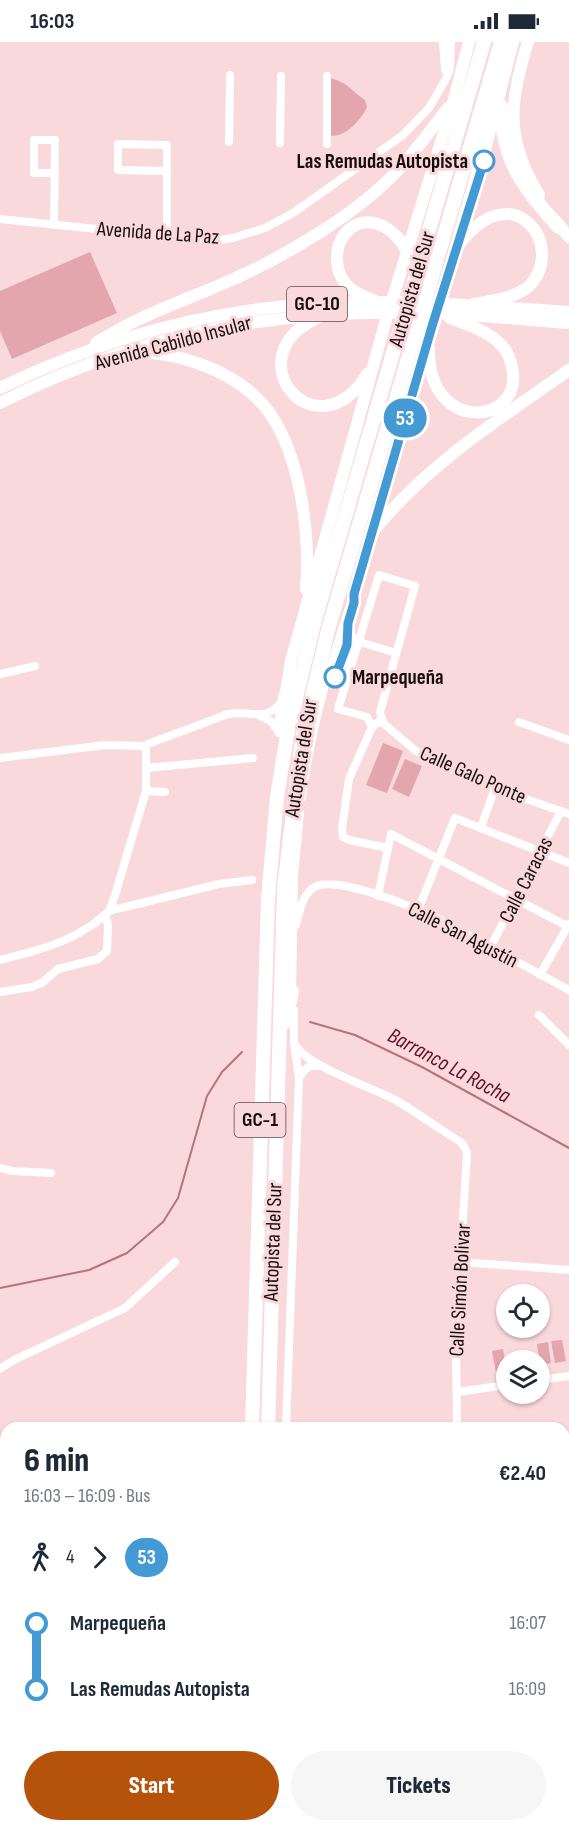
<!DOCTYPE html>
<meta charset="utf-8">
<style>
:root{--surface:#fff;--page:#f6f6f7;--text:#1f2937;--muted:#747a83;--accent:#b45309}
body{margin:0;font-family:"Sofia Sans Condensed",sans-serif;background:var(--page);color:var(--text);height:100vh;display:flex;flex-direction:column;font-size:22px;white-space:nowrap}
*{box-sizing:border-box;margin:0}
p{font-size:20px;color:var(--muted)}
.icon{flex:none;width:33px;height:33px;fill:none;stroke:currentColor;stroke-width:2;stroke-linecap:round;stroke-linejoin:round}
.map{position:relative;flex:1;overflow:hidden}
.details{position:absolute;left:0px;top:1380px;width:570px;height:410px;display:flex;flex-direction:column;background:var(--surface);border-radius:18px 18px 0 0;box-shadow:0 2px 4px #0004}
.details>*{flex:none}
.badge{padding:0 12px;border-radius:20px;font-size:21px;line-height:39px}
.buttons{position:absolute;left:496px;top:1242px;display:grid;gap:12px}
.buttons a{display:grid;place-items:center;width:54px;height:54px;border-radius:50%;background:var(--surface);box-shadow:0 2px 4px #0004;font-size:30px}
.map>.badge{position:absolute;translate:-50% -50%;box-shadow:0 0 0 3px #fff}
.legs{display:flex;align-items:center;gap:9px;height:66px;padding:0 24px;font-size:20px}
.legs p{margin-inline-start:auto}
.headline{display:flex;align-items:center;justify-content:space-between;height:102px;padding:0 24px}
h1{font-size:33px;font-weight:800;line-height:45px}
.cta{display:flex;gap:12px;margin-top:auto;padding:12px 24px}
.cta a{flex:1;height:69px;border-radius:36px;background:var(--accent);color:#fff;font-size:24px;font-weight:800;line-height:69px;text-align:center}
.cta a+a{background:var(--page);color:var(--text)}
ul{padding:0 24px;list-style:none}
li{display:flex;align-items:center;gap:21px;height:66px;font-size:22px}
li i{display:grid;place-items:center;width:9px;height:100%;margin:0 8px;background:currentColor}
li i::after{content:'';width:15px;height:15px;margin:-8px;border:4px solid;border-radius:50%;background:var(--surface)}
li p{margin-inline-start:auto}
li:first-child i{background:linear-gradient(#0000 50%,currentColor 0)}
li:last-child i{background:linear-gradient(currentColor 50%,#0000 0)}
.status{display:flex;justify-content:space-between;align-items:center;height:42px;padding:0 30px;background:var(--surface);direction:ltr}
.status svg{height:16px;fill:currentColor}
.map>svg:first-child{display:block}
.pitch{fill:#e2a6ac}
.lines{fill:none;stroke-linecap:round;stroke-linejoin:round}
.stream{stroke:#b7727a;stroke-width:2}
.street{stroke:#fff;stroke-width:8}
.secondary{stroke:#fff;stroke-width:10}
.primary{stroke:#fff;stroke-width:12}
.highway{stroke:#fff;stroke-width:14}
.line-1-casing{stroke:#fff;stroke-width:14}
.line-1{stroke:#449ad5;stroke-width:9}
.stop-1-dot{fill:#fff;stroke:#449ad5;stroke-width:3}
.labels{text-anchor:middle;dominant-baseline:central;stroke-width:6;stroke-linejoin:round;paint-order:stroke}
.shield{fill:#fad9dc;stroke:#5b4a4c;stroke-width:1.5}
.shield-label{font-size:20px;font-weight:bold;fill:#170d0e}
.stop-label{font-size:21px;font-weight:bold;fill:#170d0e;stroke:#fad9dc;text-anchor:end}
.street-label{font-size:21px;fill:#170d0e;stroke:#fad9dc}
.water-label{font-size:22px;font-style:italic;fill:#650f25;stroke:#fad9dc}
</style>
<div class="status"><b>16:03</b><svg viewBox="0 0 49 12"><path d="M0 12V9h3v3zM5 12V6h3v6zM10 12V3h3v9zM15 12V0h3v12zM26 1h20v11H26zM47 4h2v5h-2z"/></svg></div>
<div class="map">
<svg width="569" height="1789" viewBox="0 0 569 1789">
<rect width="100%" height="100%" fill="#fad9dc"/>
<g class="pitch">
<path d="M330,36c19,5 20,12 35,22l2,7c-5,12 -24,33 -38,28z"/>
<path d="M90,210l27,61 -105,46 -12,-28v-40z"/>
<path d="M383,701l20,8 -16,42 -21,-8z"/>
<path d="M405,717l17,7 -13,31 -17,-8z"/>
<path d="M562,1298l4,21 -11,2 -4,-22z"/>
<path d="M548,1300l3,21 -11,2 -3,-21z"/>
<path d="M503,1307l4,22 -11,1 -4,-21z"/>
</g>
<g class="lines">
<g class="stream">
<path d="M310,980l45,13 67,32 147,81"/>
<path d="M0,1246l89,-18 38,-17 36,-31 15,-24 29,-102 15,-24 20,-20"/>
</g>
<g class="street">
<path d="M443,0l2,28"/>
<path d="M229,100l1,-67"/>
<path d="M280,101l1,-67"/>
<path d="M327,102v-68"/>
<path d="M166,129l-48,-1v-26l49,1v91"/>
<path d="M0,177l213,22 20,-3 32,-10 28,-15 110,-78 26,-27 18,-31 3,-9 1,-26"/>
<path d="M54,183l1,-85h-21v33h21"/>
<path d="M350,573l-2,19 15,9 33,10"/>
<path d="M0,632l35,-8"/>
<path d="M260,674l12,6 7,11"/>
<path d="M519,680l50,18"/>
<path d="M383,681l33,28 14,9 65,28 74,26"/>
<path d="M383,681l-5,-1 -6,5 -23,52 -7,50 1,8 6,3 39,8"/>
<path d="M372,685l-5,-10 -29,-8 41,-134 36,11 -35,126 3,11"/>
<path d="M0,716l105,-13 41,1 2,-2 80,-30c24,-4 38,9 54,-13"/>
<path d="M146,726l107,-10"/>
<path d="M146,749l19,1"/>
<path d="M302,756c9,-71 28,-137 52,-204"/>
<path d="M481,785l14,-39"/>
<path d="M378,854l13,-62 178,93"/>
<path d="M110,867l5,-14 31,-104v-45"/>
<path d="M418,868l37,-92 114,45"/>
<path d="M296,883c3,-12 6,-29 17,-37 20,-15 102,20 124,30l132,72"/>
<path d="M490,906l71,-137"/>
<path d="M0,918c31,-8 62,-15 89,-33 13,-8 17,-18 32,-19l98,-24 33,-4"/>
<path d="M540,933l29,-51"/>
<path d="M0,950l32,-5 11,-5 15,-13 40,-10 9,-8 1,-26 -3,-10"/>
<path d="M292,951l2,-117 6,-63"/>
<path d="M294,968v32l5,36"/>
<path d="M539,973l30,30"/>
<path d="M296,1004c11,20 80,43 103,56 21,13 42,28 63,41l5,9 -11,182 1,94"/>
<path d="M0,1126l12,3 39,2"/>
<path d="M460,1220l109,8"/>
<path d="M0,1327l14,-9 111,-52 50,-46"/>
<path d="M540,1338l29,-4"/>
<path d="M457,1350l50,-7"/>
<path d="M286,1386l13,-350c6,-10 9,-13 20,-12"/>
<path d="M564,1543l5,-5"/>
<path d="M0,1568l6,2"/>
<path d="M0,1591l6,-13"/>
<path d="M564,1632l5,10"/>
<path d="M0,1636l6,2"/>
<path d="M0,1703l4,6 2,16"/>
<path d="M174,1784l7,5"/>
<path d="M0,1787l20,2"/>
<path d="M2,1788l4,-43"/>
<path d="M51,1789l1,-5"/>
<path d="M90,1789l1,-5"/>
<path d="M135,1789l1,-5"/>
</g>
<g class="secondary">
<path d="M0,1692l6,2"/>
<path d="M390,1784v5"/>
<path d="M414,1789v-5"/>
</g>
<g class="primary">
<path d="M528,0c-19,59 -23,98 11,153"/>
<path d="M555,178l14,17"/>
<path d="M373,258c-21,-7 -37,-19 -36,-43 0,-7 2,-15 7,-22 20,-26 52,-8 63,17"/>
<path d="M317,276c-84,39 -1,140 51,55"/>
<path d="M96,301c41,-27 88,-42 133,-62 53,-23 128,-67 167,-109 19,-19 35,-43 52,-64"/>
<path d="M429,307c-1,87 96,76 83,18 -2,-11 -8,-21 -16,-27 -13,-11 -31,-16 -46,-22"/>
<path d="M134,311c21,-1 43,3 63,10 32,11 62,30 79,60 26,45 34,115 30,166"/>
<path d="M0,346c82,-40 170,-67 260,-79 102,-14 207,-4 309,3"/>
<path d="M0,361c133,-68 279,-95 428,-90 47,1 94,7 141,10"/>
<path d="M376,486c53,-65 125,-110 193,-158"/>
<path d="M354,552l102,-345c56,-81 113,-1 72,38 -15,12 -39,14 -58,18"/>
<path d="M285,655l6,-36 95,-341 67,-217 16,-61"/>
</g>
<g class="highway">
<path d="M501,64c1,54 22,82 58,121"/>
<path d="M456,207l19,-65 37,-142"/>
<path d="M281,683l4,-28"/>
<path d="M286,980l6,-31"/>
<path d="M252,1386l16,-530 9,-101 10,-61 27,-113 170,-581"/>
<path d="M268,1386l16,-540 18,-149 26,-109 173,-588"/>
<path d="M198,1784l5,5"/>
<path d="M346,1784l24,3"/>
<path d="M238,1789l1,-5"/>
<path d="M254,1789v-5"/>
<path d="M283,1789l7,-5"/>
</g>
</g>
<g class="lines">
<g class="line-1-casing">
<path id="line-1" d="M335,635l12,-32 1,-22 6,-20v-9l79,-271 51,-162"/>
</g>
<use href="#line-1" class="line-1"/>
</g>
<g class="stop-1-dot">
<circle cx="484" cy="119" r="10"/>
<circle cx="335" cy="635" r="10"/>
</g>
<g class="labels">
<g class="shield">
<rect x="287" y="245" width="60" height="34" rx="4.5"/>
<rect x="234.5" y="1061" width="51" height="34" rx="4.5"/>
</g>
<g class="shield-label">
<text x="317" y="262">GC-10</text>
<text x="260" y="1078">GC-1</text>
</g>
<g class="stop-label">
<text x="468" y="119">Las Remudas Autopista</text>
<text x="352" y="635" text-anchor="start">Marpequeña</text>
</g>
<g class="street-label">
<text transform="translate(158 191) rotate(4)">Avenida de La Paz</text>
<text transform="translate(412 247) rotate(-74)">Autopista del Sur</text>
<text transform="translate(173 301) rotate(-15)">Avenida Cabildo Insular</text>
<text transform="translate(301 716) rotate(-81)">Autopista del Sur</text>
<text transform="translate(473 733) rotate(24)">Calle Galo Ponte</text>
<text transform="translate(526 838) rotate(-63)">Calle Caracas</text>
<text transform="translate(463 893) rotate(27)">Calle San Agustín</text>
<text transform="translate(273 1200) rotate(-88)">Autopista del Sur</text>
<text transform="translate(460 1248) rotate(-87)">Calle Simón Bolivar</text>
</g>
<g class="water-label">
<text transform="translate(449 1024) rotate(28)">Barranco La Rocha</text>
</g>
</g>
</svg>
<div class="buttons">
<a><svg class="icon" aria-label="locate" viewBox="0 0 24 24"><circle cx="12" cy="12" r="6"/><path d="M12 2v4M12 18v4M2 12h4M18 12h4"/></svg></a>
<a><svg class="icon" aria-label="layers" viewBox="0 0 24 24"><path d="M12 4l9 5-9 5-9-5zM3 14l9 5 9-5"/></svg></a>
</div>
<b class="badge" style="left:405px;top:376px;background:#449ad5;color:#fff">53</b>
<section class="details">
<div class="headline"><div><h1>6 min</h1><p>16:03 – 16:09 · Bus</p></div><b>€2.40</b></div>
<div class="legs"><svg class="icon" aria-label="walk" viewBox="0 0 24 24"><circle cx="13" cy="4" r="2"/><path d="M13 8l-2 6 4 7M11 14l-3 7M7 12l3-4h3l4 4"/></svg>4<svg class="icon" aria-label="forward" viewBox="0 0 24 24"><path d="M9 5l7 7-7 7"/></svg><b class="badge" style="background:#449ad5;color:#fff">53</b></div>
<ul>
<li><i style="color:#449ad5"></i><b>Marpequeña</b><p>16:07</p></li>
<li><i style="color:#449ad5"></i><b>Las Remudas Autopista</b><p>16:09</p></li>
</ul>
<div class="cta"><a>Start</a><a>Tickets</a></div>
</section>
</div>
